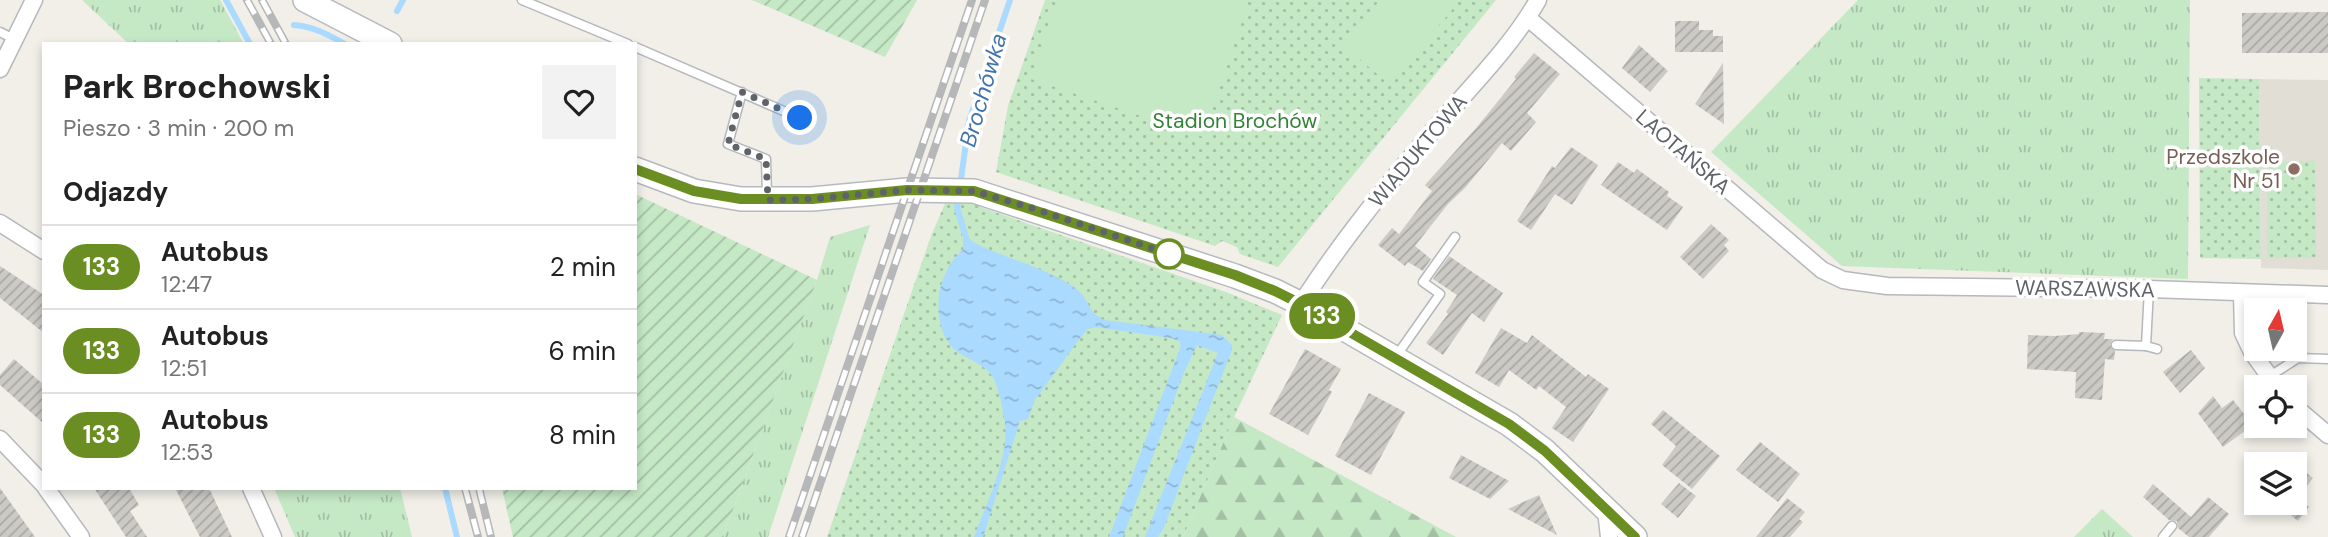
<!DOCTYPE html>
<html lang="pl">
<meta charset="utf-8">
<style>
:root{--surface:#fff;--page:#f2f2f2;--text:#222;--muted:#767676;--line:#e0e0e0}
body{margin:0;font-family:"DM Sans",sans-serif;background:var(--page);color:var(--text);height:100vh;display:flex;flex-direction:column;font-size:26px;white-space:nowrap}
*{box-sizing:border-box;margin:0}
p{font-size:23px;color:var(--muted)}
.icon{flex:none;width:38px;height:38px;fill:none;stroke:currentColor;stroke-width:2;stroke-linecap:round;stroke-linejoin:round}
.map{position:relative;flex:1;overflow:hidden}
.sheet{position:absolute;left:42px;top:42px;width:595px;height:448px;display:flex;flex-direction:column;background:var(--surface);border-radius:0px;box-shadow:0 4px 10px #0003}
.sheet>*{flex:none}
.badge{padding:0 14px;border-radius:23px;font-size:24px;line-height:46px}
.needle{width:46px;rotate:8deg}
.fabs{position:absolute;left:2244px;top:298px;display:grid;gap:14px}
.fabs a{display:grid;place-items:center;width:63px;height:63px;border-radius:0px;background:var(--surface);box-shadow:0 4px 10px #0003;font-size:35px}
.you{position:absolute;width:35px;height:35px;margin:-18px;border:5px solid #fff;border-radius:50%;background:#1a73e8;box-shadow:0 0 0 10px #1a73e833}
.map>.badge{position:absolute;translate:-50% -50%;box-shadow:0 0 0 4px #fff}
h2{padding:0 21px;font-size:26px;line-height:63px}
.round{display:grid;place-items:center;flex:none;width:74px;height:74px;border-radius:0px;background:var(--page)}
.head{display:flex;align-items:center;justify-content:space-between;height:119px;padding:0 21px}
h1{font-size:33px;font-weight:800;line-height:52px}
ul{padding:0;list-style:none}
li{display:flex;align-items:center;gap:21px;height:84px;padding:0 21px;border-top:2px solid var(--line)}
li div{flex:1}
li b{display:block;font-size:26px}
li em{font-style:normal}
li .badge{min-width:77px;font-weight:700;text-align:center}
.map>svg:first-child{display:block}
.education{fill:#e1ded6}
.grass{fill:url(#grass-tufts)}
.forest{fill:url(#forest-firs)}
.park{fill:url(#park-dots)}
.garden{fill:url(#garden-furrows)}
.pitch{fill:#c5e8c5}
.water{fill:url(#water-ripples)}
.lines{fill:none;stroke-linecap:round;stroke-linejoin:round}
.stream{stroke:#aadaff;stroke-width:6}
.building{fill:url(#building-hatch)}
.lane-casing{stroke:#b5b8bc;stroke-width:11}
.street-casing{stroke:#b5b8bc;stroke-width:19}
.secondary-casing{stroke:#b6babf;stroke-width:26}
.lane{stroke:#fff;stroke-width:8}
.street{stroke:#fff;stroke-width:16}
.secondary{stroke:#fff;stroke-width:23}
.rail-casing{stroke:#b6b7b8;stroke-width:8}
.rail{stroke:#fff;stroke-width:5;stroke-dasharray:16;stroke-linecap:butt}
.line-casing{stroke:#fff;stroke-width:16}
.line{stroke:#6b8e23;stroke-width:10}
.walk{stroke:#5f6368;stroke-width:7;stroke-dasharray:0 12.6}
.education-dot{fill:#8d6e63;stroke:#fff;stroke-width:2.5}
.stop-dot{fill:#fff;stroke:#6b8e23;stroke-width:3.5}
.labels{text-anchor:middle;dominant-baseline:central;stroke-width:7;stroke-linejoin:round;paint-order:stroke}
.park-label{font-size:21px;fill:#348238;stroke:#fff}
.street-label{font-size:21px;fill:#5f6368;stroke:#fff}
.education-label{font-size:21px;fill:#785e54;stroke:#fff;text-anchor:end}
.water-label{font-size:23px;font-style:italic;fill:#4174aa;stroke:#fff}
</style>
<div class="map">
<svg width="2328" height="537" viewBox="0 0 2328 537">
<defs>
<pattern id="grass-tufts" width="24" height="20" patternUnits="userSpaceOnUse" patternTransform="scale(1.75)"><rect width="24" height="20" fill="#c5e8c5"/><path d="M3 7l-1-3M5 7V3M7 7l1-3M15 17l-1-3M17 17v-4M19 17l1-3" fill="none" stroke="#a3c0a4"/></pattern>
<pattern id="forest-firs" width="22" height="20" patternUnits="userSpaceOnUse" patternTransform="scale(1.75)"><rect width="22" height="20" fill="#c5e8c5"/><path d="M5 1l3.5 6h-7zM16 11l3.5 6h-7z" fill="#a3c0a4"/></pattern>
<pattern id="park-dots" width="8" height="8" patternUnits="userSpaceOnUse" patternTransform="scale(1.75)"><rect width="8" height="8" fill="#c5e8c5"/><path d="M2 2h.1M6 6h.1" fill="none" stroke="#a3c0a4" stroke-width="1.8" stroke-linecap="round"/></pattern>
<pattern id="garden-furrows" width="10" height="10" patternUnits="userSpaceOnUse" patternTransform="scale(1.75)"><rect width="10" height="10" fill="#c5e8c5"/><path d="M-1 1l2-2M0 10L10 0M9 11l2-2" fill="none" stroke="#a3c0a4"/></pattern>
<pattern id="water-ripples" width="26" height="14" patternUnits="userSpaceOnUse" patternTransform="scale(1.75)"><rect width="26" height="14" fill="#aadaff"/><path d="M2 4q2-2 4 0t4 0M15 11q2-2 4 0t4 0" fill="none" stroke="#8eb4d2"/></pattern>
<pattern id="building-hatch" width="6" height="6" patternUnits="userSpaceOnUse" patternTransform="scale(1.75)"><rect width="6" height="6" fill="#cccac5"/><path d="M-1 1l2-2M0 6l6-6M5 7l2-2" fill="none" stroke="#a9a8a4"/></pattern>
</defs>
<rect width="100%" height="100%" fill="#f1efe8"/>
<path class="education" d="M2259,79l69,1v190l-67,-2z"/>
<g class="grass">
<path d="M82,0h138l24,44h-115z"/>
<path d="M1858,0h332l-2,279 -346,-13 -131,-114z"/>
<path d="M870,225l-102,312h-45l94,-257 13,-43z"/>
<path d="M274,488h126l12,49h-117z"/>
<path d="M2102,509l31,28h-59z"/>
</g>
<path class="forest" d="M1234,417l222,120h-273z"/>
<g class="park">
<path d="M1045,0h451l-218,267 -38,-13 -3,-7 -15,-6 -7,5 -219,-74 12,-66z"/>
<path d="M2199,78l60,1 2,180 -61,-1z"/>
<path d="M2315,161l1,97h-49v-96z"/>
<path d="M947,199h18l18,9 243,84 56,23 -48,102 -51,120h-356l104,-301z"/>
</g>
<g class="garden">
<path d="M752,0h165l-32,57z"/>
<path d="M635,194l182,86 -94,257h-210l-11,-49h133z"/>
</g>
<g class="pitch">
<path d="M1057,0h192l-46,137 -172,-58z"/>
<path d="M1380,0h70l6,5 -66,80 -47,-40z"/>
</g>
<path class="water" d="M967,237c11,12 65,27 85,38 10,5 20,9 28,17 11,12 8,21 25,28l117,15 10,10v5c-23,59 -46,118 -68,178l-6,9h-13l73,-184 -21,-8 -14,30 -60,162h-14l72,-191 -2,-5 -8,-3 -76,-11 -7,2 -8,9 -45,62 -7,19 -8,2 -37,116h-9c12,-33 38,-84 30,-119 -2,-12 -5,-31 -12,-42 -8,-13 -28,-17 -39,-28 -24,-26 -17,-77 10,-98v-11z"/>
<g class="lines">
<g class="stream">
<path d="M226,0l24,44"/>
<path d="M397,11l6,-11"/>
<path d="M294,25c18,1 35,10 51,19"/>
<path d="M968,244l-11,-36 12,-87 41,-121"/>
<path d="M445,488l12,49"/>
</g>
</g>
<g class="building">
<path d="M2328,12v41h-86v-40z"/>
<path d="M1675,21h24v9h14v6h10v16h-48z"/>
<path d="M1639,45l29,26 -18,21 -28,-24z"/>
<path d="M1534,53l26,21 -33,39 9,9 -25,29 -9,-8 -37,45 -17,16 -33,42 16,13 -8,12 -15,-9 -3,4 -27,-21 14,-17 7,6 33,-43 -7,-6 52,-58 39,-48 -2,-2z"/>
<path d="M1723,63l1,61 -29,-20z"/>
<path d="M1571,147l27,18 -26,40 -17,-11 -24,36 -14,-9 35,-55 3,2z"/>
<path d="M1618,162l16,11 3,-4 32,23 -2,4 16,11 -16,23 -66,-45z"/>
<path d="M1711,224l18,16 -5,5 5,6 -26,28 -23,-22z"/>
<path d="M1449,256l54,37 -19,29 -12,-9 -29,42 -17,-12 22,-29 -2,-2 11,-17 -24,-16z"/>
<path d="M0,266l44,29v38l-44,-35z"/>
<path d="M1501,328l26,15 5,-8 54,42 2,-3 21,15 -36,53 -21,-14 14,-21 -27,-21 -3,4 -27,-20 -10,17 -24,-14z"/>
<path d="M2079,332l26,1 -1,6h9l-3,6 5,6 -1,9 -9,-1 -3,41 -27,-2 1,-26 -49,-3 1,-34 27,1 24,-2z"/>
<path d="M1305,349l36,20 -12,21 3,2 -24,43 -39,-21z"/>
<path d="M2191,350l14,18 -25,25 -17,-21z"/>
<path d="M14,359l30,26v39l-44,-39v-10z"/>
<path d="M1369,393l36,19 -34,63 -36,-19z"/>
<path d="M2213,396l9,12 11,-8 20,25 -30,22 -25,-34z"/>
<path d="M1663,410l57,46 -28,33 -30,-24 14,-19 -25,-22z"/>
<path d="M1760,442l40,32 -22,28 -42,-32z"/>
<path d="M1461,455l48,26 -19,18 -41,-21z"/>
<path d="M2294,463l19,15 -16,20 12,9 -11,14 -16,-13 5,-6h7z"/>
<path d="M1679,483l17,13 -18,22 -17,-14z"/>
<path d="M2153,484l38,33 17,-20 21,17 -20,23h-20l-11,-9 -1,-7 -8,-1 -26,-23z"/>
<path d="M0,488l35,49h-35z"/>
<path d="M94,488h35l10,17 -9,6 17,26h-21z"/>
<path d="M175,488h34l23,49h-32z"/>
<path d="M1539,495l18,40 -49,-26z"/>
<path d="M1787,498l18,14 -6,7 4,3 -13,15h-34z"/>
</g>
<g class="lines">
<g class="lane-casing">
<g id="lane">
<path d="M522,0l106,44"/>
<path d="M0,32l14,7"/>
<path d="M635,47l165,71"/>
<path d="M742,92l-14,52 38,15 1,38"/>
<path d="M2116,345l30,1 3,-57"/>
<path d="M2146,346l11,3"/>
<path d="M1397,355l43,-61 -17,-12 32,-45"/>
<path d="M2270,376l28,-18 30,1"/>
<path d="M2163,537l9,-11"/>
</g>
</g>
<g class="street-casing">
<g id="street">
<path d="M1528,18l294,252 21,10 44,6 262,3 179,6"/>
<path d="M0,69l34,-69"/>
<path d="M0,223l44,28"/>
<path d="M2242,294l1,39 9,19 25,35"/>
<path d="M1301,304c38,-60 84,-116 130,-171 36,-43 79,-84 107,-133"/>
<path d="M2294,406l34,29"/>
<path d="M0,439l44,46"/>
<path d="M46,488l35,49"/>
<path d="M251,488l22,49"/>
<path d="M1606,510l3,27"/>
</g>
</g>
<g class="secondary-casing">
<g id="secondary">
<path d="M305,0l85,44"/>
<path d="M635,169l59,22 47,8h71l95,-9 67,1 261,85 40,15 26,13 208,120 36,27 90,86"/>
</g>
</g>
<use href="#lane" class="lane"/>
<use href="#street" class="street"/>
<use href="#secondary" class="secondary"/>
<g class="rail-casing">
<g id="rail">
<path d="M247,0l24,44"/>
<path d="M262,0l24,44"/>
<path d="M465,488l13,49"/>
<path d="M479,488l12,49"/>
<path d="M789,537l183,-537"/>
<path d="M802,537l183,-537"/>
</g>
</g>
<use href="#rail" class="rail"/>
</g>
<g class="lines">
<g class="line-casing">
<path id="line" d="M635,169l59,22 47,8h71l95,-9 67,1 261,84 40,16 26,13 208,120 36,27 90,86"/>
</g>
<use href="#line" class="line"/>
<path class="walk" d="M800,118l-58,-26 -14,52 38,15 2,41 44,-1 95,-9 67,1 61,18 134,45"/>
</g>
<circle class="education-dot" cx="2294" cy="169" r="7"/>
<circle class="stop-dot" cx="1169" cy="254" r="14"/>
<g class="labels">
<g class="park-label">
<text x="1235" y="121">Stadion Brochów</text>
</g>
<g class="street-label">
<text transform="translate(1418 151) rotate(-50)">WIADUKTOWA</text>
<text transform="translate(1683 152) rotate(41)">LAOTAŃSKA</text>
<text transform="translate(2085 289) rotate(1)">WARSZAWSKA</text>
</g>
<g class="education-label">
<text x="2280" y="157">Przedszkole<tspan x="2280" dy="24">Nr 51</tspan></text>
</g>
<g class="water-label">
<text transform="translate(983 90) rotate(-74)">Brochówka</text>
</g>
</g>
</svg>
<div class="fabs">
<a><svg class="needle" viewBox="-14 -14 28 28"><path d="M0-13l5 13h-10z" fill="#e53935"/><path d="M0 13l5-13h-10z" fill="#767676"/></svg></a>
<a><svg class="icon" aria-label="locate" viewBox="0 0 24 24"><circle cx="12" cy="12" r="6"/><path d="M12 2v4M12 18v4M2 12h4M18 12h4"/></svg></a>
<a><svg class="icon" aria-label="layers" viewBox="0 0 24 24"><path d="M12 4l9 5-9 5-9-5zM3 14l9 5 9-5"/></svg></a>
</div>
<div class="you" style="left:800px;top:118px"></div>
<b class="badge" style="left:1322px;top:316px;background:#6b8e23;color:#fff">133</b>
<section class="sheet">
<div class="head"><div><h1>Park Brochowski</h1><p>Pieszo · 3 min · 200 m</p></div><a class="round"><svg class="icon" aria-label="heart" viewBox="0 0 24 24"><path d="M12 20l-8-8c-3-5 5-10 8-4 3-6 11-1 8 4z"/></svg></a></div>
<h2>Odjazdy</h2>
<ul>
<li><span class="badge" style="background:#6b8e23;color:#fff">133</span><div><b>Autobus</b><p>12:47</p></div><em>2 min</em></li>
<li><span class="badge" style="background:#6b8e23;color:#fff">133</span><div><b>Autobus</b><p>12:51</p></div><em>6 min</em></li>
<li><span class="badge" style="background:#6b8e23;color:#fff">133</span><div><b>Autobus</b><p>12:53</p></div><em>8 min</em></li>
</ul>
</section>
</div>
